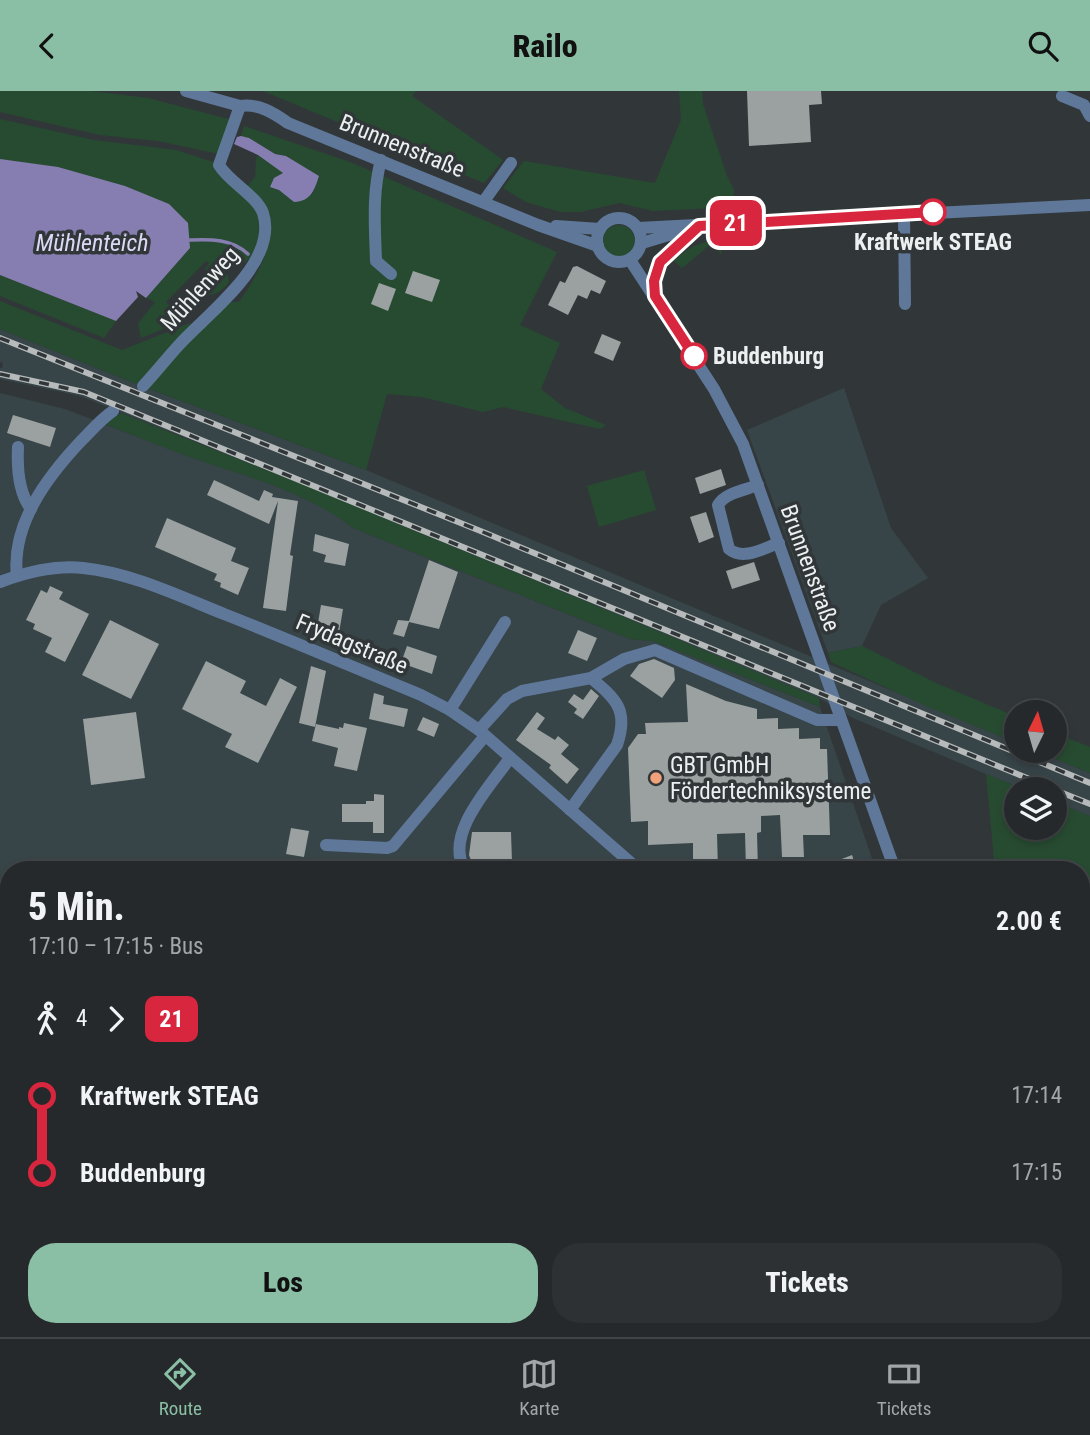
<!DOCTYPE html>
<html lang="de">
<meta charset="utf-8">
<style>
:root{--surface:#25292b;--page:#2d3133;--text:#f1f3f6;--muted:#a3a6a9;--line:#424547;--accent:#8abfa5}
body{margin:0;font-family:"Roboto Condensed",sans-serif;background:var(--page);color:var(--text);height:100vh;display:flex;flex-direction:column;font-size:26px;white-space:nowrap}
*{box-sizing:border-box;margin:0}
p{font-size:23px;color:var(--muted)}
.icon{flex:none;width:38px;height:38px;fill:none;stroke:currentColor;stroke-width:2;stroke-linecap:round;stroke-linejoin:round}
.map{position:relative;flex:1;overflow:hidden}
.panel{position:absolute;left:0px;top:770px;width:1090px;height:476px;display:flex;flex-direction:column;background:var(--surface);border-radius:28px 28px 0 0;box-shadow:0 4px 10px #0003,0 0 0 2px var(--line)}
.panel>*{flex:none}
.badge{padding:0 14px;border-radius:10px;font-size:24px;line-height:46px}
.needle{width:46px;rotate:5deg}
.tools{position:absolute;left:1004px;top:609px;display:grid;gap:14px}
.tools a{display:grid;place-items:center;width:63px;height:63px;border-radius:50%;background:var(--surface);box-shadow:0 4px 10px #0003,0 0 0 2px var(--line);font-size:35px}
.map>.badge{position:absolute;translate:-50% -50%;box-shadow:0 0 0 4px #fff}
.legs{display:flex;align-items:center;gap:10px;height:77px;padding:0 28px;font-size:23px}
.legs p{margin-inline-start:auto}
.overview{display:flex;align-items:center;justify-content:space-between;height:119px;padding:0 28px}
h1{font-size:38px;font-weight:800;line-height:52px}
.button{display:flex;gap:14px;margin-top:auto;padding:14px 28px}
.button a{flex:1;height:80px;border-radius:28px;background:var(--accent);color:#111;font-size:28px;font-weight:800;line-height:80px;text-align:center}
.button a+a{background:var(--page);color:var(--text)}
ul{padding:0 28px;list-style:none}
li{display:flex;align-items:center;gap:24px;height:77px;font-size:26px}
li i{display:grid;place-items:center;width:10px;height:100%;margin:0 9px;background:currentColor}
li i::after{content:'';width:18px;height:18px;margin:-9px;border:5px solid;border-radius:50%;background:var(--surface)}
li p{margin-inline-start:auto}
li:first-child i{background:linear-gradient(#0000 50%,currentColor 0)}
li:last-child i{background:linear-gradient(currentColor 50%,#0000 0)}
header{display:flex;justify-content:space-between;align-items:center;height:91px;padding:0 28px;background:var(--accent);color:#111;font-size:32px;font-weight:800}
.menu{display:flex;justify-content:space-around;align-items:center;height:98px;border-top:2px solid var(--line);background:var(--surface);font-size:19px;color:var(--muted)}
.menu a{display:grid;justify-items:center;gap:4px}
.menu .active{color:var(--accent)}
.map>svg:first-child{display:block}
.built{fill:#374448}
.green{fill:#274b31}
.water{fill:#867eb0}
.lines{fill:none;stroke-linecap:round;stroke-linejoin:round}
.stream{stroke:#867eb0;stroke-width:3.5}
.building{fill:#9aa1a0}
.minor{stroke:#5f789a;stroke-width:12}
.rail-casing{stroke:#b6babb;stroke-width:6}
.rail{stroke:#313739;stroke-width:3.5;stroke-dasharray:10;stroke-linecap:butt}
.line-1-casing{stroke:#fff;stroke-width:16}
.line-1{stroke:#d7263d;stroke-width:10}
.stop-1-dot{fill:#fff;stroke:#d7263d;stroke-width:3.5}
.poi-dot{fill:#f1a27b;stroke:#313739;stroke-width:2.5}
.labels{text-anchor:middle;dominant-baseline:central;stroke-width:7;stroke-linejoin:round;paint-order:stroke}
.street-label{font-size:23px;fill:#edf0f1;stroke:#313739}
.stop-label{font-size:23px;font-weight:bold;fill:#edf0f1;stroke:#313739}
.poi-label{font-size:23px;fill:#edf0f1;stroke:#313739;text-anchor:start}
.water-label{font-size:24px;font-style:italic;fill:#dcd8f6;stroke:#313739}
</style>
<header><svg class="icon" aria-label="back" viewBox="0 0 24 24"><path d="M15 5l-7 7 7 7"/></svg>Railo<svg class="icon" aria-label="search" viewBox="0 0 24 24"><circle cx="10" cy="10" r="6"/><path d="M15 15l6 6"/></svg></header>
<div class="map">
<svg width="1090" height="1246" viewBox="0 0 1090 1246">
<rect width="100%" height="100%" fill="#313739"/>
<g class="built">
<path d="M0,238l139,56 227,85 651,273v8h19l54,22v43l-35,-14v-13h-31l-38,-15 -133,-56 -34,-20 -522,-216 -217,-86 -80,-17v-11h2l1,-5 -3,-1z"/>
<path d="M844,297l47,140 37,50 -47,27 -19,41 -34,7 -81,-223z"/>
<path d="M0,302l65,16 125,48 82,27 58,26 23,18 277,111 23,2 167,66 56,163h-867v214l-9,10z"/>
<path d="M604,1237h197l-6,9h-185z"/>
</g>
<g class="green">
<path d="M0,0h90l58,7 84,22 -13,34 -61,-13 -58,-6 -100,-23z"/>
<path d="M263,0h153l-4,5 91,64 -19,23z"/>
<path d="M679,0h23l1,13 24,72 7,14 -1,17 -80,4 -34,-8 -38,9h-21l-34,-10 -23,-14 21,-27 131,22 26,-63z"/>
<path d="M0,28l94,21 82,10 37,12 1,7c7,4 41,36 44,43 9,18 -2,50 -22,55l-16,-9 -5,7 13,10 1,7c-7,9 -15,14 -27,14l15,-15 -12,-12 4,-6 -3,-2 -40,41 15,15v5l-40,16 -3,-14 17,-22 -9,-4 44,-50 -190,-89z"/>
<path d="M244,35l106,36 207,90 -37,73 40,18 -19,46 24,19 41,17 -6,4 -97,-22 -20,5 -61,-15 -35,-3 -21,76 -219,-82 80,-86h12c16,-21 43,-69 27,-95 -5,-7 -15,-13 -21,-18l10,-12 1,-18 2,-4 26,18 -5,17 15,12 19,-9 6,-17 -33,-20 -11,-2 -26,-16 -8,-2z"/>
<circle cx="619" cy="150" r="16"/>
<path d="M724,147l-3,16 -9,-11 -30,25 -8,-7c15,-15 29,-20 50,-23z"/>
<path d="M0,184l116,46 -12,17 -104,-42z"/>
<path d="M0,210l122,49 68,-27 2,6 -53,56 -139,-56z"/>
<path d="M121,322l176,69 522,216 1,9 -167,-66 -23,-2 -277,-111c-48,-37 -106,-51 -163,-71 -28,-10 -57,-22 -85,-33z"/>
<path d="M644,379l12,40 -57,17 -12,-41z"/>
<path d="M862,555l74,37 81,34v26l-91,-37 -95,-44 -3,-9z"/>
<path d="M1055,642l35,14v26l-54,-22h19z"/>
<path d="M986,683l38,15h-7v39h38v-26l35,14v521h-22l-3,-9h17v-458h-87z"/>
<path d="M9,993v244h595l6,9h-610v-243z"/>
<path d="M801,1237h229l3,9h-121l-1,-8 -52,3 -1,5h-63z"/>
</g>
<g class="water">
<path d="M241,45l8,2 26,16 11,2 33,20c-5,15 -8,25 -25,26l-15,-12 -9,-3 4,-9 9,-5 -25,-18 -24,-11 3,-7z"/>
<path d="M0,68l58,8 67,19 44,18 19,19 2,25 -44,50 -10,-7 2,6 -22,24 -116,-46z"/>
</g>
<g class="lines">
<path class="stream" d="M190,149c21,-1 42,-1 58,14"/>
</g>
<g class="building">
<path d="M747,0h74l1,13 -13,1 2,37 -62,4z"/>
<path d="M577,175l29,15 -6,13 -9,-4 -4,9 -9,-4 -10,20 -20,-10 12,-24 5,2 8,-16z"/>
<path d="M413,180l27,9 -8,22 -27,-9z"/>
<path d="M379,192l17,6 -8,22 -17,-7z"/>
<path d="M602,243l19,8 -8,19 -19,-8z"/>
<path d="M13,324l43,13 -6,19 -43,-14z"/>
<path d="M721,378l5,16 -26,9 -5,-16z"/>
<path d="M214,389l45,21 5,-11 9,4 -1,3 26,4 -8,54 3,1 -7,55 -23,-3 15,-107 -9,23 -62,-29z"/>
<path d="M706,421l8,25 -15,6 -9,-26z"/>
<path d="M167,427l69,30 -5,13 18,7 -11,27 -18,-8 1,-4 -7,-3 3,-6 -62,-27z"/>
<path d="M315,443l34,10 -4,22 -21,-4 2,-7 -13,-4z"/>
<path d="M429,469l29,12 -19,57 -30,-7 -5,15 -11,-3 5,-14 11,1z"/>
<path d="M754,471l6,18 -28,9 -6,-18z"/>
<path d="M50,495l13,6 -4,7 30,15 -24,48 -20,-10 7,-14 -19,-9 2,-5 -9,-4 15,-30 6,3z"/>
<path d="M321,514l22,4 -4,24 -22,-4z"/>
<path d="M110,529l49,24 -28,55 -49,-24z"/>
<path d="M578,539l19,8 -10,23 -19,-8z"/>
<path d="M407,555l30,10 -5,18 -31,-11z"/>
<path d="M654,568l20,9 1,12 -13,18 -32,-22 9,-12z"/>
<path d="M206,570l40,20 -6,12 26,13 14,-28 17,9 -39,76 -33,-16 7,-13 -50,-25z"/>
<path d="M311,575l15,5 -11,56 -16,-4z"/>
<path d="M686,593l40,17 31,8v10l21,-1v11l21,-1v11l21,-1v11h7l3,86h-27l1,22h-22l-2,-42 -19,1v16l-4,1 1,37h-12l-1,-37 -28,1 1,36h-51l26,-11v-16l-45,2v-24l-17,1 -3,-74 10,-14h8l-1,-11 43,-1z"/>
<path d="M591,598l8,7 -16,23 -9,-6 3,-4 -9,-7 6,-8 9,6z"/>
<path d="M374,602l10,3 -1,8 25,5 -4,18 -35,-8z"/>
<path d="M136,621l9,66 -54,7 -8,-66z"/>
<path d="M537,621l8,6 -8,11 18,11 3,-4 11,9 -8,9 18,15 -12,15 -18,-16 2,-3 -35,-25z"/>
<path d="M423,626l16,7 -5,13 -17,-7z"/>
<path d="M344,632l23,5 -10,43 -23,-5 4,-18 -26,-7 4,-17 23,5v-2l4,1z"/>
<path d="M374,703l10,1v38h-11v-11h-31v-18h24v-3h8z"/>
<path d="M291,737l18,3 -5,26 -18,-3z"/>
<path d="M472,741h39l1,30 -40,1 -3,-8z"/>
<path d="M852,764l5,15h-41v-1z"/>
</g>
<g class="lines">
<g class="minor">
<path d="M186,0l54,15c18,-3 34,7 48,17l250,102 60,21"/>
<path d="M1062,5l22,9 6,11"/>
<path d="M381,69c-9,33 -6,67 -5,101l15,13"/>
<path d="M484,110l27,-38"/>
<path d="M904,123l1,90"/>
<circle cx="619" cy="149" r="22"/>
<path d="M556,135l44,3"/>
<path d="M638,137l452,-23"/>
<path d="M642,152l40,-12"/>
<path d="M630,169l84,129 29,55 152,426"/>
<path d="M655,203c-4,-35 20,-48 44,-68"/>
<path d="M143,295c13,-14 24,-28 36,-41 29,-32 100,-83 84,-132 -6,-17 -34,-31 -44,-48l21,-59"/>
<path d="M18,356c-1,20 0,45 13,62"/>
<path d="M758,394c-13,5 -33,8 -40,20l11,44c14,12 35,-1 50,-6"/>
<path d="M17,485c-6,-52 31,-100 64,-135 10,-10 20,-22 32,-30"/>
<path d="M0,491c27,-10 54,-17 83,-14 49,5 96,28 141,46 66,26 131,54 197,81l29,15 29,20 160,140"/>
<path d="M450,619l55,-88"/>
<path d="M479,639l28,-31 15,-8 69,-13 33,-19 31,-9 162,70h23"/>
<path d="M570,719l47,-65c12,-35 -1,-46 -26,-67"/>
<path d="M326,754l61,3 6,-2 92,-110"/>
<path d="M465,779c-22,-35 26,-85 45,-112"/>
<path d="M1050,1237l3,9"/>
</g>
<g class="rail-casing">
<g id="rail">
<path d="M0,247l483,194 607,251"/>
<path d="M0,283l84,18 970,397"/>
<path d="M1055,699l35,14"/>
</g>
</g>
<use href="#rail" class="rail"/>
</g>
<g class="lines">
<g class="line-1-casing">
<path id="line-1" d="M694,265l-39,-60 -1,-15 6,-19 39,-36 234,-14"/>
</g>
<use href="#line-1" class="line-1"/>
</g>
<g class="stop-1-dot">
<circle cx="933" cy="121" r="12"/>
<circle cx="694" cy="265" r="12"/>
</g>
<circle class="poi-dot" cx="656" cy="687" r="7"/>
<g class="labels">
<g class="street-label">
<text transform="translate(402 55) rotate(22)">Brunnenstraße</text>
<text transform="translate(200 198) rotate(-48)">Mühlenweg</text>
<text transform="translate(810 477) rotate(70)">Brunnenstraße</text>
<text transform="translate(352 553) rotate(23)">Frydagstraße</text>
</g>
<g class="stop-label">
<text x="933" y="151">Kraftwerk STEAG</text>
<text x="713" y="265" text-anchor="start">Buddenburg</text>
</g>
<g class="poi-label">
<text x="670" y="674">GBT GmbH<tspan x="670" dy="26">Fördertechniksysteme</tspan></text>
</g>
<g class="water-label">
<text x="92" y="152">Mühlenteich</text>
</g>
</g>
</svg>
<div class="tools">
<a><svg class="needle" viewBox="-14 -14 28 28"><path d="M0-13l5 13h-10z" fill="#e53935"/><path d="M0 13l5-13h-10z" fill="#a3a6a9"/></svg></a>
<a><svg class="icon" aria-label="layers" viewBox="0 0 24 24"><path d="M12 4l9 5-9 5-9-5zM3 14l9 5 9-5"/></svg></a>
</div>
<b class="badge" style="left:736px;top:132px;background:#d7263d;color:#fff">21</b>
<section class="panel">
<div class="overview"><div><h1>5 Min.</h1><p>17:10 – 17:15 · Bus</p></div><b>2.00 €</b></div>
<div class="legs"><svg class="icon" aria-label="walk" viewBox="0 0 24 24"><circle cx="13" cy="4" r="2"/><path d="M13 8l-2 6 4 7M11 14l-3 7M7 12l3-4h3l4 4"/></svg>4<svg class="icon" aria-label="forward" viewBox="0 0 24 24"><path d="M9 5l7 7-7 7"/></svg><b class="badge" style="background:#d7263d;color:#fff">21</b></div>
<ul>
<li><i style="color:#d7263d"></i><b>Kraftwerk STEAG</b><p>17:14</p></li>
<li><i style="color:#d7263d"></i><b>Buddenburg</b><p>17:15</p></li>
</ul>
<div class="button"><a>Los</a><a>Tickets</a></div>
</section>
</div>
<nav class="menu">
<a class="active"><svg class="icon" aria-label="directions" viewBox="0 0 24 24"><path d="M12 3l9 9-9 9-9-9zM9 14v-3h6M13 9l2 2-2 2"/></svg>Route</a>
<a><svg class="icon" aria-label="map" viewBox="0 0 24 24"><path d="M3 6l6-2 6 2 6-2v14l-6 2-6-2-6 2zM9 4v14M15 6v14"/></svg>Karte</a>
<a><svg class="icon" aria-label="tickets" viewBox="0 0 24 24"><path d="M3 7h18v10H3zM15 7v10"/></svg>Tickets</a>
</nav>
